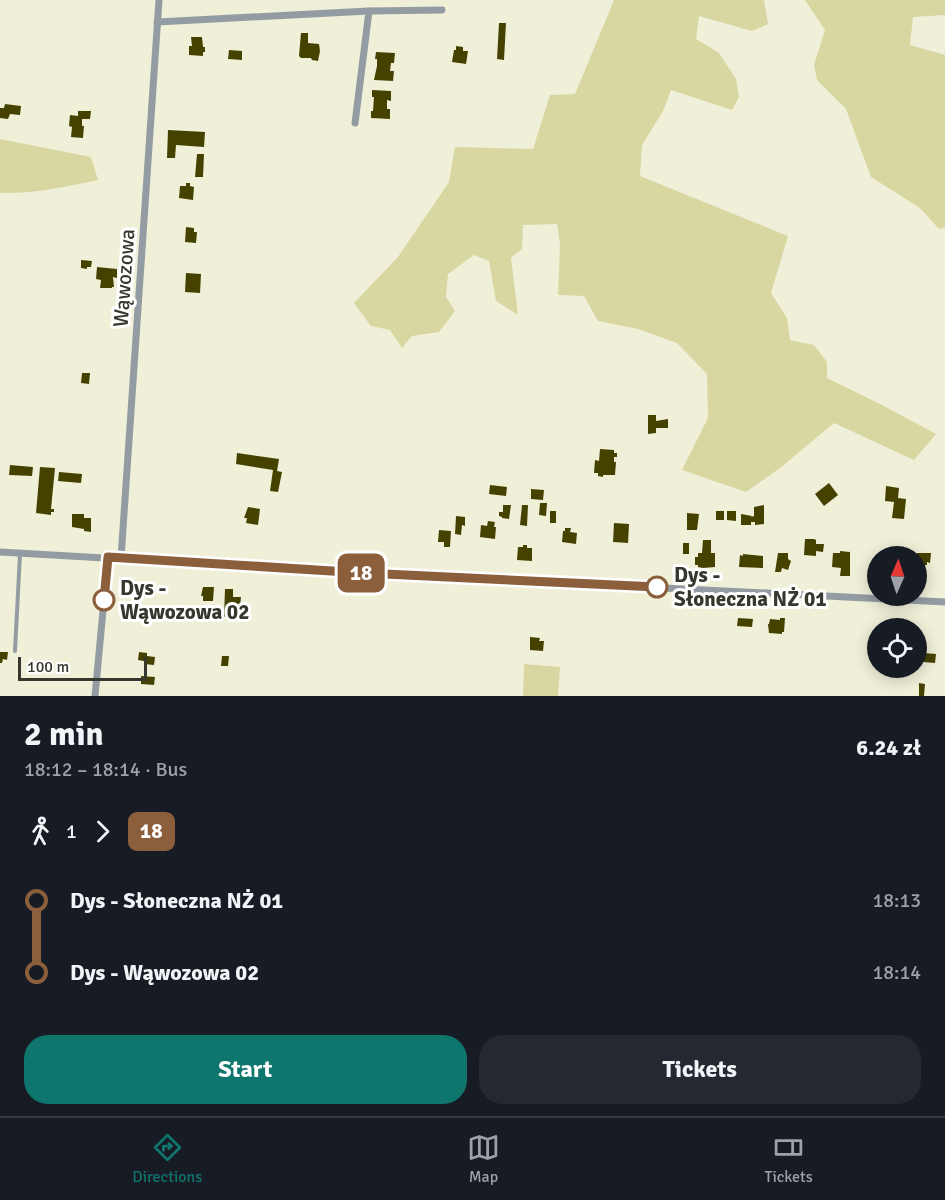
<!DOCTYPE html>
<meta charset="utf-8">
<style>
:root{--surface:#171b24;--page:#242831;--text:#f1f3f6;--muted:#9ea1a6;--line:#363941;--accent:#0f766e}
body{margin:0;font-family:Signika,sans-serif;background:var(--page);color:var(--text);height:100vh;display:flex;flex-direction:column;font-size:22px;white-space:nowrap}
*{box-sizing:border-box;margin:0}
p{font-size:20px;color:var(--muted)}
.icon{flex:none;width:33px;height:33px;fill:none;stroke:currentColor;stroke-width:2;stroke-linecap:round;stroke-linejoin:round}
.map{position:relative;height:696px;overflow:hidden}
.details{display:flex;flex-direction:column;background:var(--surface);flex:1}
.details>*{flex:none}
.badge{padding:0 12px;border-radius:9px;font-size:21px;line-height:39px}
.needle{width:39px;rotate:3deg}
.controls{position:absolute;left:867px;top:546px;display:grid;gap:12px}
.controls a{display:grid;place-items:center;width:60px;height:60px;border-radius:50%;background:var(--surface);box-shadow:0 3px 15px #0003;font-size:30px}
.scale{position:absolute;left:18px;bottom:15px;width:129px;box-sizing:border-box;padding-left:6px;border:3px solid #37372e;border-top:0;font-size:16px;line-height:21px;white-space:nowrap;color:#37372e;-webkit-text-stroke:4px #fff;paint-order:stroke}
.map>.badge{position:absolute;translate:-50% -50%;box-shadow:0 0 0 3px #fff}
.legs{display:flex;align-items:center;gap:9px;height:66px;padding:0 24px;font-size:20px}
.legs p{margin-inline-start:auto}
.overview{display:flex;align-items:center;justify-content:space-between;height:102px;padding:0 24px}
h1{font-size:33px;font-weight:700;line-height:45px}
.primary-button{display:flex;gap:12px;margin-top:auto;padding:12px 24px}
.primary-button a{flex:1;height:69px;border-radius:24px;background:var(--accent);color:#fff;font-size:24px;font-weight:700;line-height:69px;text-align:center}
.primary-button a+a{background:var(--page);color:var(--text)}
ul{padding:0 24px;list-style:none}
li{display:flex;align-items:center;gap:21px;height:72px;font-size:22px}
li i{display:grid;place-items:center;width:9px;height:100%;margin:0 8px;background:currentColor}
li i::after{content:'';width:15px;height:15px;margin:-8px;border:4px solid;border-radius:50%;background:var(--surface)}
li p{margin-inline-start:auto}
li:first-child i{background:linear-gradient(#0000 50%,currentColor 0)}
li:last-child i{background:linear-gradient(currentColor 50%,#0000 0)}
.tab-bar{display:flex;justify-content:space-around;align-items:center;height:84px;border-top:2px solid var(--line);background:var(--surface);font-size:16px;color:var(--muted)}
.tab-bar a{display:grid;justify-items:center;gap:3px}
.tab-bar .on{color:var(--accent)}
.map>svg:first-child{display:block}
.green{fill:#d8d7a2}
.building{fill:#454200}
.lines{fill:none;stroke-linecap:round;stroke-linejoin:round}
.service{stroke:#939ca2;stroke-width:4}
.minor{stroke:#939ca2;stroke-width:7}
.line-1-casing{stroke:#fff;stroke-width:14}
.line-1{stroke:#8b5e3c;stroke-width:9}
.stop-1-dot{fill:#fff;stroke:#8b5e3c;stroke-width:3}
.labels{text-anchor:middle;dominant-baseline:central;stroke-width:6;stroke-linejoin:round;paint-order:stroke}
.street-label{font-size:21px;fill:#37372e;stroke:#fff}
.stop-label{font-size:21px;font-weight:bold;fill:#37372e;stroke:#fff;text-anchor:start}
</style>
<div class="map">
<svg width="945" height="696" viewBox="0 0 945 696">
<rect width="100%" height="100%" fill="#f0f0d9"/>
<g class="green">
<path d="M614,0h150l4,24 -16,7 -53,-15 -3,23 23,14 17,26 3,18 -7,13 -61,-20 -8,21 -21,34 -2,31 148,60 -17,57 16,25 3,22 24,5 13,17v16l55,27 54,29 -22,26 -80,-37 -54,45 -34,24 -64,-22 26,-52 -1,-44 -30,-31 -39,-14 -40,-8 -14,-25 -26,-1 2,-51 -3,-20 -34,1 -1,24 -11,9 7,57 -22,-14 -7,-40 -15,-6 -26,19 -2,23 9,14 -16,21 -27,4 -10,12 -12,-18 -19,-4 -17,-23 44,-46 51,-75 6,-35 78,2 17,-54 25,-1z"/>
<path d="M805,0h140v15l-32,2 -3,28 35,10v173l-6,1 -19,-21 -49,-31 -25,-68 -29,-29 -3,-15 11,-35z"/>
<path d="M0,139l91,18 7,23c-33,7 -65,14 -98,13z"/>
<path d="M524,664l36,3 -2,29h-35z"/>
</g>
<g class="building">
<path d="M499,23h7l-2,37 -7,-1z"/>
<path d="M301,33h7v10l11,1 1,7 -2,10 -6,-1 -1,-2h-10l-2,-2z"/>
<path d="M191,37h11l1,10h2v5h-2v4l-14,-1v-9h3z"/>
<path d="M456,46l7,1v4h5l-2,13 -14,-2 2,-12h2z"/>
<path d="M229,50l13,1v9l-14,-1z"/>
<path d="M376,52l19,1 -1,10h-3l-1,8h4l-1,10 -19,-1 3,-14v-7h-2z"/>
<path d="M372,90l19,1v10l-4,-1v9h3v10l-19,-1v-7h2l1,-14h-2z"/>
<path d="M5,104l16,2 -1,9 -10,-1 -2,5 -8,-1v-10h4z"/>
<path d="M78,111h13l-1,8h-8v7h2l-1,12 -12,-1 1,-10 -3,-1 1,-11 8,1z"/>
<path d="M168,130l37,2 -1,15 -28,-2 -1,13h-8z"/>
<path d="M197,154h7l-1,23h-8z"/>
<path d="M186,183h4v3l4,1 -1,13 -14,-2 1,-12h6z"/>
<path d="M186,227l8,1v4h3l-1,11 -11,-1z"/>
<path d="M81,260l11,1 -1,6h-4v2l-6,-1z"/>
<path d="M97,267l20,2v9l-4,-1 1,10h-2v1h-12l1,-8 -5,-1z"/>
<path d="M186,273l15,1 -1,19 -15,-1z"/>
<path d="M82,373h8l-1,11 -8,-1z"/>
<path d="M648,415h8v6l12,-2v9h-12v5l-8,1z"/>
<path d="M600,449l14,1v3h3v4h-3v5h2l-1,13h-12v2l-5,-1v-3h-4l1,-13 4,1z"/>
<path d="M237,453l42,6 -2,12 5,1 -4,20 -8,-1 3,-21 -37,-6z"/>
<path d="M10,465l23,2 -1,9 -23,-1z"/>
<path d="M40,467l15,1 -4,41h3v3h-3v3l-15,-2z"/>
<path d="M59,472l23,2 -1,9 -23,-2z"/>
<path d="M829,483l9,12 -14,11 -9,-12z"/>
<path d="M490,485l17,2 -1,9 -17,-2z"/>
<path d="M886,486l13,2 -1,10 8,1 -2,20 -12,-1 2,-16 -9,-1z"/>
<path d="M531,489l13,1 -1,10 -12,-1z"/>
<path d="M540,503h7l-1,13 -7,-1z"/>
<path d="M503,505h8l-2,14 -7,-1v-1l-3,-1v-4h4z"/>
<path d="M522,505h6l-1,21 -7,-1z"/>
<path d="M764,505v19l-9,1v-3h-4v3h-10v-11l11,2 -1,1 3,-1v-9z"/>
<path d="M248,507l12,2 -2,16 -12,-2 1,-5h-3z"/>
<rect x="550" y="511" width="6" height="12"/>
<rect x="716" y="511" width="8" height="9"/>
<path d="M727,511h9v10l-9,-1z"/>
<path d="M687,513l12,1 -2,16h-10z"/>
<path d="M72,514h12v4h7v14l-7,-1v-2l-12,-2z"/>
<path d="M456,516l9,1v9l-3,-1 -1,10 -6,-1z"/>
<path d="M488,521l7,1 -1,5h2l-1,12 -15,-2 1,-12 6,1z"/>
<path d="M614,523l15,1 -1,19 -15,-1z"/>
<path d="M565,528h6l-1,4 7,1 -1,11 -14,-2 1,-11h2z"/>
<path d="M439,530l12,1 -1,16h-6v-5h-6z"/>
<path d="M805,539h9l2,1v4h8l-1,8 -7,-1v5l-12,-1z"/>
<path d="M703,540h8v13h4v14l-12,1 -5,-1v-2h-3v-8h3v-4h4z"/>
<rect x="683" y="543" width="6" height="11"/>
<path d="M523,545h4v3h5v13l-15,-1 1,-13h5z"/>
<path d="M840,551l10,1v24h-10l1,-8 -9,-1 1,-14h7z"/>
<path d="M778,553h10v6l3,2 -3,9 -6,-2 -1,4h-6z"/>
<path d="M917,553h14l-1,10 -3,-1v3h-10z"/>
<path d="M743,554l20,2v12l-24,-1 1,-12 3,1z"/>
<path d="M203,587h11l-1,14h-10v-5h-2z"/>
<path d="M225,589h8v8h8l-2,20h-15z"/>
<path d="M123,608h7v11l-7,-1z"/>
<path d="M738,618l15,1 -1,8 -15,-1z"/>
<path d="M780,618h5l-1,14h-2v2l-13,-1 -1,-9h1l1,-5 10,1z"/>
<path d="M530,637l10,1 -1,3h5l-1,10 -13,-1z"/>
<path d="M0,652h8l-1,8 -4,-1 -1,4h-2z"/>
<path d="M139,652l8,1v3l8,1 -1,8 -10,-1v-3l-6,-1z"/>
<path d="M924,653l12,1 -1,9 -12,-1z"/>
<path d="M222,656h7l-1,10h-7z"/>
<path d="M141,676l14,1 -1,8 -13,-1z"/>
<path d="M919,683l6,1 -1,12h-5z"/>
</g>
<g class="lines">
<path class="service" d="M15,651l5,-97"/>
<g class="minor">
<path d="M157,22l212,-11 73,-1"/>
<path d="M355,123l14,-112"/>
<path d="M0,552l364,21 581,29"/>
<path d="M121,558l38,-558"/>
<path d="M95,696l13,-139"/>
</g>
</g>
<g class="lines">
<g class="line-1-casing">
<path id="line-1" d="M104,600l4,-43 256,16 293,14"/>
</g>
<use href="#line-1" class="line-1"/>
</g>
<g class="stop-1-dot">
<circle cx="657" cy="587" r="10"/>
<circle cx="104" cy="600" r="10"/>
</g>
<g class="labels">
<g class="street-label">
<text transform="translate(124 278) rotate(-86)">Wąwozowa</text>
</g>
<g class="stop-label">
<text x="674" y="575">Dys -<tspan x="674" dy="24">Słoneczna NŻ 01</tspan></text>
<text x="120" y="588">Dys -<tspan x="120" dy="24">Wąwozowa 02</tspan></text>
</g>
</g>
</svg>
<div class="controls">
<a><svg class="needle" viewBox="-14 -14 28 28"><path d="M0-13l5 13h-10z" fill="#e53935"/><path d="M0 13l5-13h-10z" fill="#9ea1a6"/></svg></a>
<a><svg class="icon" aria-label="locate" viewBox="0 0 24 24"><circle cx="12" cy="12" r="6"/><path d="M12 2v4M12 18v4M2 12h4M18 12h4"/></svg></a>
</div>
<div class="scale">100 m</div>
<b class="badge" style="left:361px;top:573px;background:#8b5e3c;color:#fff">18</b>
</div>
<section class="details">
<div class="overview"><div><h1>2 min</h1><p>18:12 – 18:14 · Bus</p></div><b>6.24 zł</b></div>
<div class="legs"><svg class="icon" aria-label="walk" viewBox="0 0 24 24"><circle cx="13" cy="4" r="2"/><path d="M13 8l-2 6 4 7M11 14l-3 7M7 12l3-4h3l4 4"/></svg>1<svg class="icon" aria-label="forward" viewBox="0 0 24 24"><path d="M9 5l7 7-7 7"/></svg><b class="badge" style="background:#8b5e3c;color:#fff">18</b></div>
<ul>
<li><i style="color:#8b5e3c"></i><b>Dys - Słoneczna NŻ 01</b><p>18:13</p></li>
<li><i style="color:#8b5e3c"></i><b>Dys - Wąwozowa 02</b><p>18:14</p></li>
</ul>
<div class="primary-button"><a>Start</a><a>Tickets</a></div>
</section>
<nav class="tab-bar">
<a class="on"><svg class="icon" aria-label="directions" viewBox="0 0 24 24"><path d="M12 3l9 9-9 9-9-9zM9 14v-3h6M13 9l2 2-2 2"/></svg>Directions</a>
<a><svg class="icon" aria-label="map" viewBox="0 0 24 24"><path d="M3 6l6-2 6 2 6-2v14l-6 2-6-2-6 2zM9 4v14M15 6v14"/></svg>Map</a>
<a><svg class="icon" aria-label="tickets" viewBox="0 0 24 24"><path d="M3 7h18v10H3zM15 7v10"/></svg>Tickets</a>
</nav>
